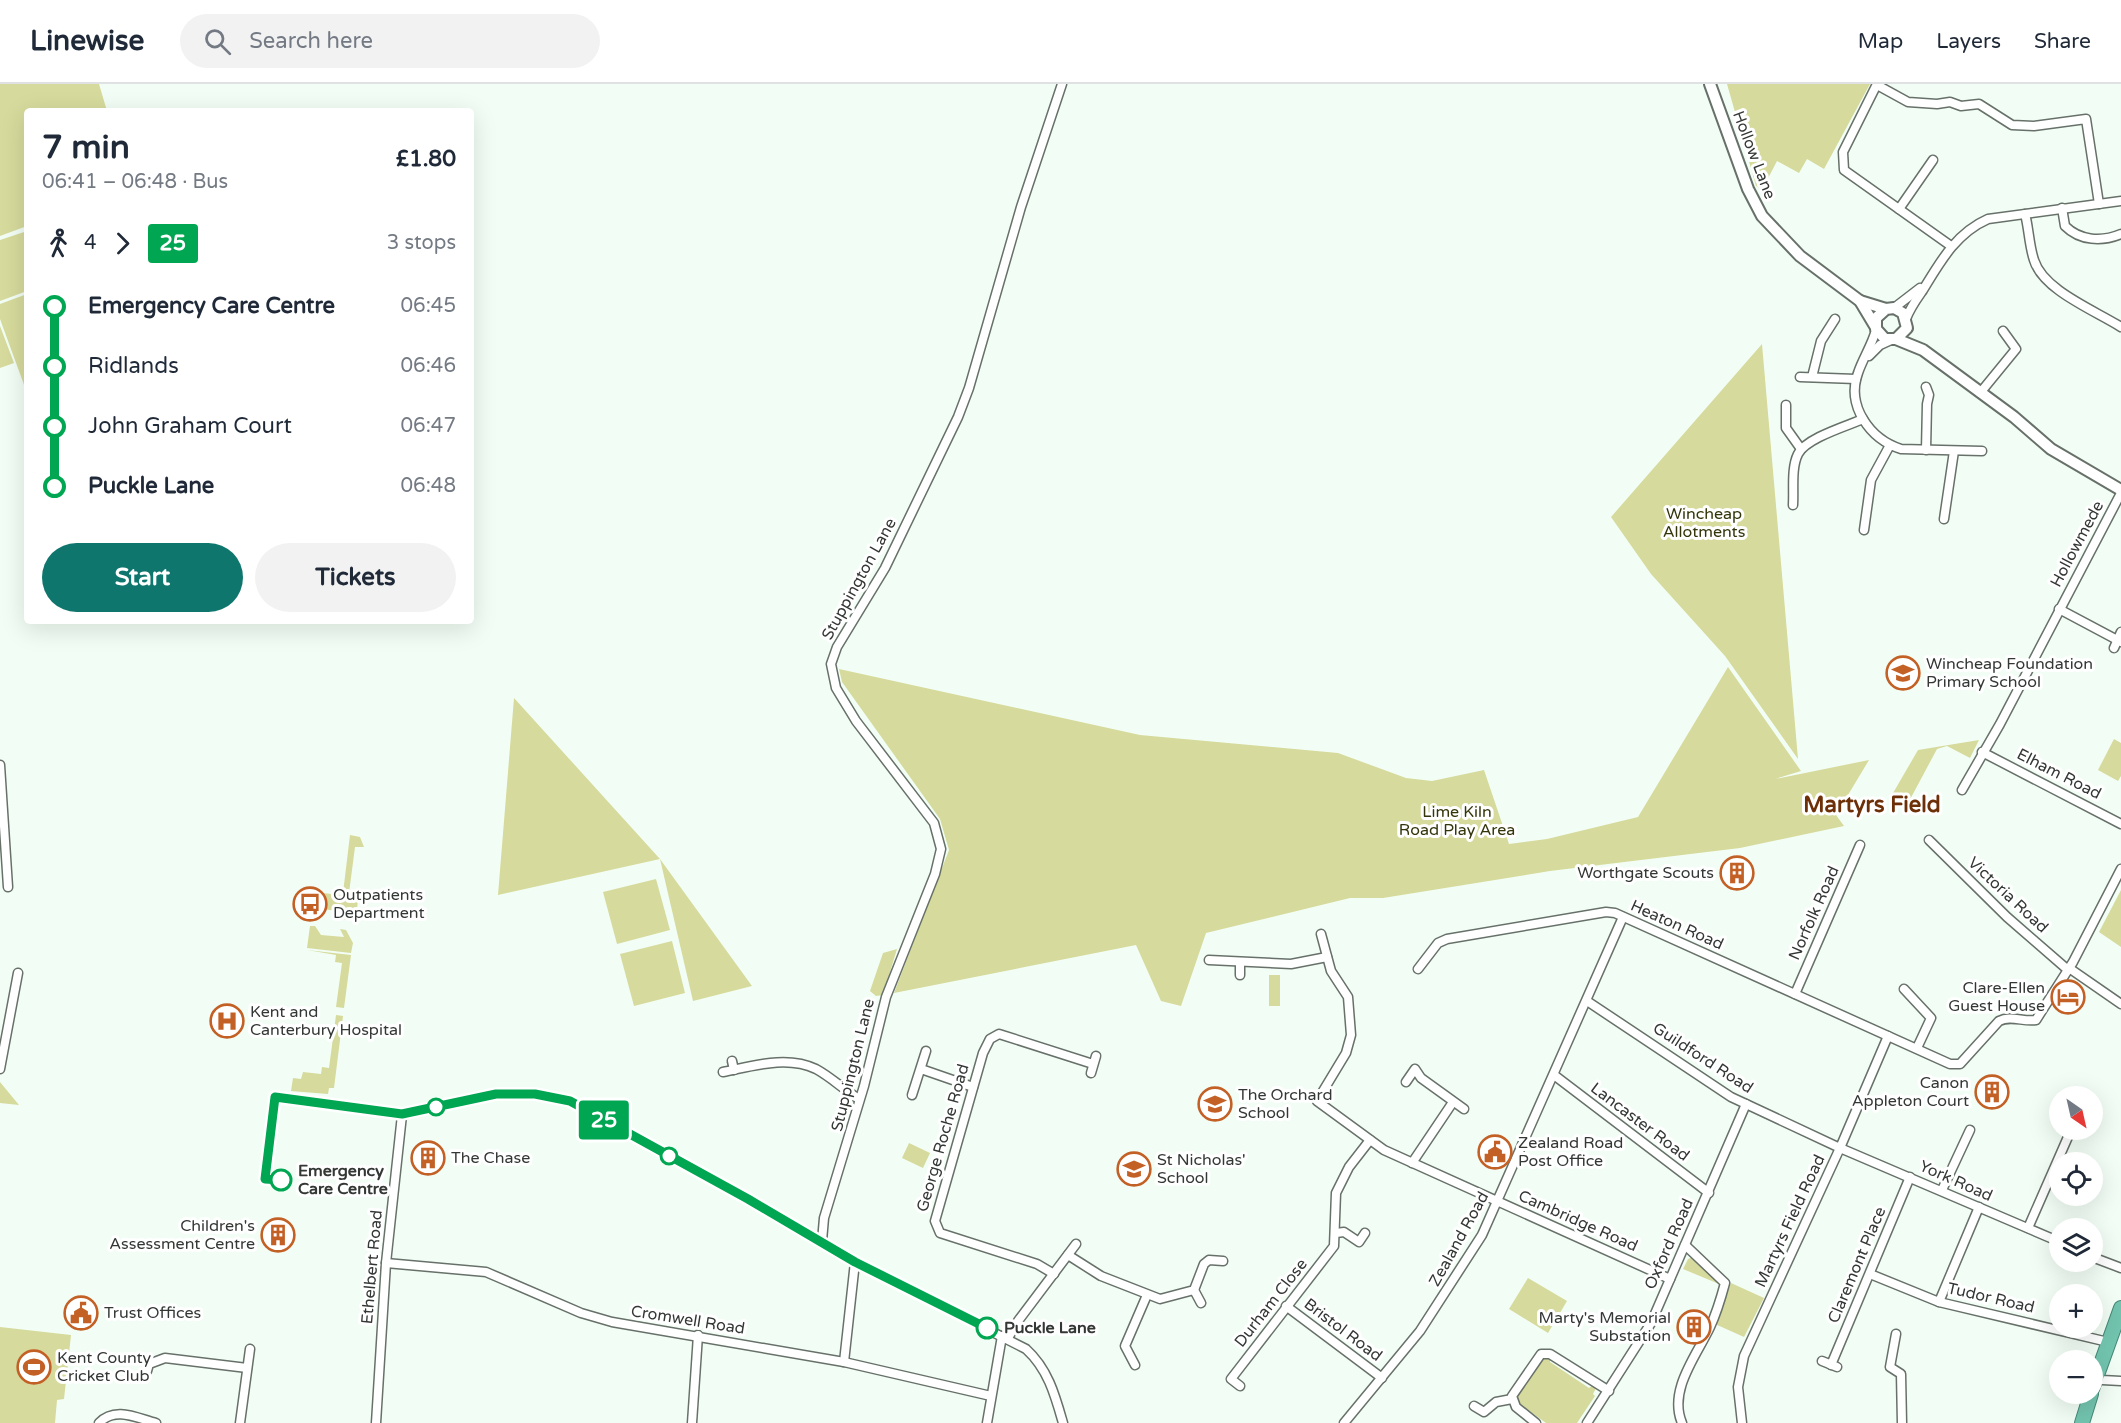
<!DOCTYPE html>
<meta charset="utf-8">
<style>
:root{--surface:#fff;--page:#f2f2f3;--text:#1f2937;--muted:#747a83;--line:#e0e1e3;--accent:#0f766e}
body{margin:0;font-family:"Varela Round",sans-serif;background:var(--page);color:var(--text);height:100vh;display:flex;flex-direction:column;font-size:22px;white-space:nowrap}
*{box-sizing:border-box;margin:0}
p{font-size:20px;color:var(--muted)}
.icon{flex:none;width:33px;height:33px;fill:none;stroke:currentColor;stroke-width:2;stroke-linecap:round;stroke-linejoin:round}
.map{position:relative;flex:1;overflow:hidden}
.panel{position:absolute;left:24px;top:24px;width:450px;height:516px;display:flex;flex-direction:column;background:var(--surface);border-radius:6px;box-shadow:0 6px 24px #0002}
.panel>*{flex:none}
.badge{padding:0 12px;border-radius:4px;font-size:21px;line-height:39px}
.needle{width:39px;rotate:146deg}
.fabs{position:absolute;left:2049px;top:1002px;display:grid;gap:12px}
.fabs a{display:grid;place-items:center;width:54px;height:54px;border-radius:50%;background:var(--surface);box-shadow:0 6px 24px #0002;font-size:30px}
.map>.badge{position:absolute;translate:-50% -50%;box-shadow:0 0 0 3px #fff}
.legs{display:flex;align-items:center;gap:9px;height:66px;padding:0 18px;font-size:20px}
.legs p{margin-inline-start:auto}
.summary{display:flex;align-items:center;justify-content:space-between;height:102px;padding:0 18px}
h1{font-size:33px;font-weight:700;line-height:45px}
.cta{display:flex;gap:12px;margin-top:auto;padding:12px 18px}
.cta a{flex:1;height:69px;border-radius:36px;background:var(--accent);color:#fff;font-size:24px;font-weight:700;line-height:69px;text-align:center}
.cta a+a{background:var(--page);color:var(--text)}
ul{padding:0 18px;list-style:none}
li{display:flex;align-items:center;gap:21px;height:60px;font-size:22px}
li i{display:grid;place-items:center;width:9px;height:100%;margin:0 8px;background:currentColor}
li i::after{content:'';width:15px;height:15px;margin:-8px;border:4px solid;border-radius:50%;background:var(--surface)}
li p{margin-inline-start:auto}
li:first-child i{background:linear-gradient(#0000 50%,currentColor 0)}
li:last-child i{background:linear-gradient(currentColor 50%,#0000 0)}
header{display:flex;align-items:center;gap:36px;box-sizing:border-box;height:84px;padding:0 30px;background:var(--surface);border-bottom:2px solid var(--line)}
header strong{font-size:28px}
nav{display:flex;gap:33px;margin-inline-start:auto;font-size:21px}
.search{width:420px;height:54px;background:var(--page);display:flex;align-items:center;gap:15px;box-sizing:border-box;padding:0 21px;border-radius:33px;color:var(--muted);font-size:22px}
.map>svg:first-child{display:block}
.green{fill:#d6da9c}
.lines{fill:none;stroke-linecap:round;stroke-linejoin:round}
.minor-casing{stroke:#67716a;stroke-width:11}
.tertiary-casing{stroke:#67716a;stroke-width:14}
.trunk-casing{stroke:#458a77;stroke-width:16}
.minor{stroke:#fff;stroke-width:8}
.tertiary{stroke:#fff;stroke-width:10}
.trunk{stroke:#72c4af;stroke-width:14}
.line-1-casing{stroke:#fff;stroke-width:14}
.line-1{stroke:#00a651;stroke-width:9}
.stop-1-dot{fill:#fff;stroke:#00a651;stroke-width:3}
.labels{text-anchor:middle;dominant-baseline:central;stroke-width:6;stroke-linejoin:round;paint-order:stroke}
.street-label{font-size:16px;fill:#343835;stroke:#fff}
.park-label{font-size:16px;fill:#34350a;stroke:#fff}
.poi-label{font-size:16px;fill:#343835;stroke:#fff;text-anchor:start}
.stop-label{font-size:16px;font-weight:bold;fill:#343835;stroke:#fff;text-anchor:start}
.district-label{font-size:22px;font-weight:bold;fill:#6d2f07;stroke:#fff}
</style>
<header>
<strong>Linewise</strong>
<div class="search"><svg class="icon" aria-label="search" viewBox="0 0 24 24"><circle cx="10" cy="10" r="6"/><path d="M15 15l6 6"/></svg>Search here</div>
<nav><a>Map</a><a>Layers</a><a>Share</a></nav>
</header>
<div class="map">
<svg width="2121" height="1339" viewBox="0 0 2121 1339">
<rect width="100%" height="100%" fill="#f2fef5"/>
<g class="green">
<path d="M0,0h99l8,27h-80v115l-27,10z"/>
<path d="M1727,0h143l-46,85 -17,-10 -8,14 -22,-12 -15,29 -6,-4z"/>
<path d="M27,147v60l-27,10v-61z"/>
<path d="M27,210v99l-27,-74v-15z"/>
<path d="M0,242l14,37 -14,5z"/>
<path d="M1762,260l36,415 -73,-103 -74,-82 -40,-57z"/>
<path d="M1728,583l73,104 -26,8 94,-19 -33,55 8,11 -104,22 -190,23 -167,27h-33l-144,35 -25,73 -20,-5 -25,-56 -242,48 55,-143 -9,-31 -98,-137 -3,-13 301,66 198,18 68,25 26,3 52,-11 25,74 38,-5 91,-22z"/>
<path d="M514,614l146,161 92,127 -59,15 -33,-142 -162,36z"/>
<path d="M2114,655l7,4v33l-3,5 -20,-11z"/>
<path d="M1979,656l-9,18 -23,-12 -10,3 -31,58 -17,-7 29,-50z"/>
<path d="M350,751l10,2 4,10h-9l-6,46h-6z"/>
<path d="M656,795l14,51 -53,14 -14,-52z"/>
<path d="M2121,806v57l-22,-15z"/>
<path d="M314,808l44,5 -1,13 -5,5 -1,5 -10,-1 7,-6 -24,-4 -9,7 -4,-1z"/>
<path d="M310,842h5l6,9 23,2 -4,-8 6,1 7,13 -2,10 -44,-5z"/>
<path d="M672,857l13,52 -51,13 -14,-52z"/>
<path d="M897,865l-14,46 -7,1 -6,-5 13,-38z"/>
<path d="M307,866l44,5 -7,53 -8,-1 6,-44 -7,-1 1,-7z"/>
<rect x="1269" y="891" width="11" height="31"/>
<path d="M336,931l7,1 -9,72h-5l-1,6 -37,-3 2,-13 8,1 2,-7 18,2 1,-7 7,1z"/>
<path d="M0,998l19,23 -19,-2z"/>
<path d="M909,1059l21,10 -7,15 -21,-10z"/>
<path d="M1693,1173l24,22 2,5 -36,-15 5,-10z"/>
<path d="M1528,1194l39,23 -19,32 -39,-24z"/>
<path d="M1731,1199l33,15 -20,39 -29,-13z"/>
<path d="M0,1243l71,8 -7,64 -7,1 -2,23h-55z"/>
<path d="M1542,1273l8,1v4l39,26 4,-3 3,3 -3,6 2,2 -18,27h-31l-29,-21 -1,-8z"/>
</g>
<g class="lines">
<g class="minor-casing">
<g id="minor">
<path d="M1877,0l-34,68 1,18 107,76"/>
<path d="M1877,1l31,17 29,2 13,-2 11,4 18,-2 33,21 22,1 52,-7 13,85"/>
<path d="M2062,124l3,18c15,15 37,16 56,8"/>
<path d="M1899,125l34,-49"/>
<path d="M2025,130c4,15 4,31 9,46 9,30 60,50 87,67"/>
<path d="M1894,224l26,-20"/>
<path d="M1906,235c4,-11 10,-19 17,-29 17,-28 33,-57 65,-71l133,-18"/>
<path d="M1876,246c-4,15 -13,28 -18,43 -12,33 12,66 43,76l81,2"/>
<path d="M1869,272l11,-11 11,-5"/>
<path d="M1800,293l56,2"/>
<path d="M1812,293l9,-36 14,-22"/>
<path d="M1926,303l3,8 -2,9 -1,46"/>
<path d="M1980,309l36,-44 -13,-18"/>
<path d="M1786,321v23l15,21"/>
<path d="M1793,421c1,-16 -2,-37 5,-51 8,-16 49,-28 65,-35"/>
<path d="M1944,435l10,-68"/>
<path d="M1864,446l7,-50 19,-35"/>
<path d="M2059,525l62,33"/>
<path d="M2114,564l7,-16"/>
<path d="M1982,668l139,72"/>
<path d="M0,681l8,122"/>
<path d="M1962,706l38,-66 121,-231"/>
<path d="M1929,756l78,77 61,53"/>
<path d="M1321,850l10,37 17,26 3,38 -5,18 -29,48 67,49 286,129"/>
<path d="M1209,876l82,4 36,-7"/>
<path d="M1240,879v12"/>
<path d="M2069,884l52,36"/>
<path d="M1418,885l20,-26 9,-4 159,-27 9,1 335,151h10l39,-43c12,-6 24,1 37,-1l37,-58 48,-93"/>
<path d="M1904,905l27,29 -14,30"/>
<path d="M1795,910l65,-149"/>
<path d="M1587,917l144,96 109,51 220,94"/>
<path d="M732,977l2,9"/>
<path d="M0,985l18,-96"/>
<path d="M921,985l52,18"/>
<path d="M723,988c30,-6 64,-17 93,-3 15,8 28,21 43,30"/>
<path d="M1091,989l5,-17"/>
<path d="M1554,991l155,118"/>
<path d="M1406,998l9,-13 6,9 43,31"/>
<path d="M2077,1010l2,2"/>
<path d="M912,1011l14,-44"/>
<path d="M2092,1029l3,3"/>
<path d="M1412,1079l41,-61"/>
<path d="M1942,1106l28,-60"/>
<path d="M2028,1144l43,-98"/>
<path d="M1336,1149l8,-1 15,10 6,-9"/>
<path d="M822,1157l2,-23 40,-132 22,-89 49,-123 6,-25 -7,-26 -78,-102 -20,-33 -5,-24 6,-17 48,-79 73,-151 11,-29 52,-181 41,-123"/>
<path d="M1068,1171l33,21 59,23 34,-9 10,-26 5,-4 14,1"/>
<path d="M2092,1173l29,11"/>
<path d="M386,1179l100,9 95,41 31,9 232,40 147,34"/>
<path d="M1054,1190l-17,-10 -97,-31 -5,-12 48,-168 7,-14 9,-5 94,30"/>
<path d="M1870,1190l69,28 169,40"/>
<path d="M1194,1206l7,13"/>
<path d="M1939,1218l40,-95"/>
<path d="M1286,1222l96,72"/>
<path d="M1896,1250l-6,33 11,7 1,49"/>
<path d="M1008,1254l10,-17 58,-77"/>
<path d="M1822,1277l15,6"/>
<path d="M844,1278l11,-100"/>
<path d="M1135,1281l-10,-19 22,-51"/>
<path d="M1831,1281l79,-188"/>
<path d="M147,1287l2,-7 16,-6 82,10"/>
<path d="M2096,1293l6,3 19,1"/>
<path d="M1240,1302l-9,-7 103,-133 2,-53 13,-26 21,-27"/>
<path d="M1474,1322l10,6 12,-10 16,-3"/>
<path d="M99,1339c16,-17 38,-5 57,0"/>
<path d="M240,1339l10,-74"/>
<path d="M376,1339l10,-160 16,-148 94,-21h39l35,7 178,98 107,63 171,87c22,20 29,46 37,74"/>
<path d="M692,1339l6,-88"/>
<path d="M987,1339l15,-87"/>
<path d="M1344,1339l76,-92 62,-96 141,-318"/>
<path d="M1536,1339l-20,-16 -4,-11 29,-42h9l59,37"/>
<path d="M1587,1339l64,-100 95,-219"/>
<path d="M1682,1339c-14,-33 15,-68 28,-96 7,-15 11,-29 15,-44l-40,-38"/>
<path d="M1742,1339l-4,-36 6,-31 96,-208 48,-112"/>
</g>
</g>
<g class="tertiary-casing">
<g id="tertiary">
<path d="M1710,0l38,105 14,27 38,40 60,45 15,25"/>
<path d="M1860,217l26,8 8,-1 9,5 4,15 -11,11h-11l-9,-10v-11l10,-9"/>
<path d="M1896,255l27,11 91,67 37,32 70,41"/>
</g>
</g>
<g class="trunk-casing">
<g id="trunk">
<path d="M2092,1305l29,-81"/>
<path d="M2082,1339l9,-29"/>
</g>
</g>
<use href="#minor" class="minor"/>
<use href="#tertiary" class="tertiary"/>
<use href="#trunk" class="trunk"/>
</g>
<g class="lines">
<g class="line-1-casing">
<path id="line-1" d="M281,1096l-16,-1 10,-82 127,17 94,-20h39l35,7 178,98 107,63 132,66"/>
</g>
<use href="#line-1" class="line-1"/>
</g>
<defs>
<g id="school-ring" transform="scale(1.725)"><circle r="9.5" fill="#fff" stroke="#c36026" stroke-width="1.5"/><path d="M0-5L7-2L0 1L-7-2ZM-4 1L0 2.5L4 1V4Q0 6-4 4Z" fill="#c36026"/></g>
<g id="building-ring" transform="scale(1.725)"><circle r="9.5" fill="#fff" stroke="#c36026" stroke-width="1.5"/><path d="M-4-6H4V6H1V3H-1V6H-4ZM-2.5-4.3h1.7v1.8h-1.7ZM.8-4.3h1.7v1.8H.8ZM-2.5-1h1.7V.8h-1.7ZM.8-1h1.7V.8H.8Z" fill="#c36026"/></g>
<g id="bus-ring" transform="scale(1.725)"><circle r="9.5" fill="#fff" stroke="#c36026" stroke-width="1.5"/><path d="M-5-6H5V4H4V6H2V4H-2V6H-4V4H-5ZM-3.5-4V0h7V-4ZM-3.5 1.2v1.5H-2V1.2ZM2 1.2v1.5H3.5V1.2Z" fill="#c36026"/></g>
<g id="hotel-ring" transform="scale(1.725)"><circle r="9.5" fill="#fff" stroke="#c36026" stroke-width="1.5"/><path d="M-6-4.5h1.5V1H6V5H4.5V3h-9V5H-6ZM-4 0a1.8 1.8 0 1 1 3.6 0ZM.5 0V-2.5h3Q6-2.5 6 0Z" fill="#c36026"/></g>
<g id="hospital-ring" transform="scale(1.725)"><circle r="9.5" fill="#fff" stroke="#c36026" stroke-width="1.5"/><path d="M-5-5h3v3.5h4V-5h3V5h-3V1.5h-4V5h-3Z" fill="#c36026"/></g>
<g id="civic-ring" transform="scale(1.725)"><circle r="9.5" fill="#fff" stroke="#c36026" stroke-width="1.5"/><path d="M-.6-6.5H3V-4.5H.6V-3L4-1V1h2V6H-6V1h2V-1L-.6-3ZM-1.2 2.5V6h2.4V2.5Z" fill="#c36026"/></g>
<g id="stadium-ring" transform="scale(1.725)"><circle r="9.5" fill="#fff" stroke="#c36026" stroke-width="1.5"/><path d="M0-5a6.5 5 0 1 0 0 10a6.5 5 0 1 0 0-10ZM-3.5-1.8h7v3.6h-7Z" fill="#c36026"/></g>
</defs>
<g fill-rule="evenodd">
<use href="#school-ring" x="1903" y="589"/>
<use href="#building-ring" x="1737" y="789"/>
<use href="#bus-ring" x="310" y="820"/>
<use href="#hotel-ring" x="2068" y="913"/>
<use href="#hospital-ring" x="227" y="937"/>
<use href="#building-ring" x="1992" y="1008"/>
<use href="#school-ring" x="1215" y="1020"/>
<use href="#civic-ring" x="1495" y="1068"/>
<use href="#building-ring" x="428" y="1074"/>
<use href="#school-ring" x="1134" y="1085"/>
<use href="#building-ring" x="278" y="1151"/>
<use href="#civic-ring" x="81" y="1229"/>
<use href="#building-ring" x="1694" y="1243"/>
<use href="#stadium-ring" x="34" y="1283"/>
</g>
<g class="stop-1-dot">
<circle cx="436" cy="1023" r="8"/>
<circle cx="669" cy="1072" r="8"/>
<circle cx="281" cy="1096" r="10"/>
<circle cx="987" cy="1244" r="10"/>
</g>
<g class="labels">
<g class="street-label">
<text transform="translate(1754 71) rotate(69)">Hollow Lane</text>
<text transform="translate(2077 460) rotate(-62)">Hollowmede</text>
<text transform="translate(859 495) rotate(-61)">Stuppington Lane</text>
<text transform="translate(2059 690) rotate(27)">Elham Road</text>
<text transform="translate(2008 811) rotate(43)">Victoria Road</text>
<text transform="translate(1814 829) rotate(-66)">Norfolk Road</text>
<text transform="translate(1677 841) rotate(24)">Heaton Road</text>
<text transform="translate(1703 974) rotate(33)">Guildford Road</text>
<text transform="translate(853 981) rotate(-76)">Stuppington Lane</text>
<text transform="translate(1640 1038) rotate(37)">Lancaster Road</text>
<text transform="translate(943 1054) rotate(-74)">George Roche Road</text>
<text transform="translate(1956 1097) rotate(24)">York Road</text>
<text transform="translate(1578 1137) rotate(24)">Cambridge Road</text>
<text transform="translate(1790 1137) rotate(-65)">Martyrs Field Road</text>
<text transform="translate(1459 1155) rotate(-61)">Zealand Road</text>
<text transform="translate(1669 1160) rotate(-66)">Oxford Road</text>
<text transform="translate(1857 1181) rotate(-67)">Claremont Place</text>
<text transform="translate(372 1183) rotate(-85)">Ethelbert Road</text>
<text transform="translate(1991 1214) rotate(13)">Tudor Road</text>
<text transform="translate(1271 1219) rotate(-52)">Durham Close</text>
<text transform="translate(688 1236) rotate(9)">Cromwell Road</text>
<text transform="translate(1343 1246) rotate(37)">Bristol Road</text>
</g>
<g class="park-label">
<text x="1704" y="430">Wincheap<tspan x="1704" dy="18">Allotments</tspan></text>
<text x="1457" y="728">Lime Kiln<tspan x="1457" dy="18">Road Play Area</tspan></text>
</g>
<g class="poi-label">
<text x="1926" y="580">Wincheap Foundation<tspan x="1926" dy="18">Primary School</tspan></text>
<text x="1714" y="789" text-anchor="end">Worthgate Scouts</text>
<text x="333" y="811">Outpatients<tspan x="333" dy="18">Department</tspan></text>
<text x="2045" y="904" text-anchor="end">Clare-Ellen<tspan x="2045" dy="18">Guest House</tspan></text>
<text x="250" y="928">Kent and<tspan x="250" dy="18">Canterbury Hospital</tspan></text>
<text x="1969" y="999" text-anchor="end">Canon<tspan x="1969" dy="18">Appleton Court</tspan></text>
<text x="1238" y="1011">The Orchard<tspan x="1238" dy="18">School</tspan></text>
<text x="1518" y="1059">Zealand Road<tspan x="1518" dy="18">Post Office</tspan></text>
<text x="451" y="1074">The Chase</text>
<text x="1157" y="1076">St Nicholas'<tspan x="1157" dy="18">School</tspan></text>
<text x="255" y="1142" text-anchor="end">Children's<tspan x="255" dy="18">Assessment Centre</tspan></text>
<text x="104" y="1229">Trust Offices</text>
<text x="1671" y="1234" text-anchor="end">Marty's Memorial<tspan x="1671" dy="18">Substation</tspan></text>
<text x="57" y="1274">Kent County<tspan x="57" dy="18">Cricket Club</tspan></text>
</g>
<g class="stop-label">
<text x="298" y="1087">Emergency<tspan x="298" dy="18">Care Centre</tspan></text>
<text x="1004" y="1244">Puckle Lane</text>
</g>
<g class="district-label">
<text x="1872" y="721">Martyrs Field</text>
</g>
</g>
</svg>
<div class="fabs">
<a><svg class="needle" viewBox="-14 -14 28 28"><path d="M0-13l5 13h-10z" fill="#e53935"/><path d="M0 13l5-13h-10z" fill="#747a83"/></svg></a>
<a><svg class="icon" aria-label="locate" viewBox="0 0 24 24"><circle cx="12" cy="12" r="6"/><path d="M12 2v4M12 18v4M2 12h4M18 12h4"/></svg></a>
<a><svg class="icon" aria-label="layers" viewBox="0 0 24 24"><path d="M12 4l9 5-9 5-9-5zM3 14l9 5 9-5"/></svg></a>
<a>+</a>
<a>−</a>
</div>
<b class="badge" style="left:604px;top:1036px;background:#00a651;color:#fff">25</b>
<section class="panel">
<div class="summary"><div><h1>7 min</h1><p>06:41 – 06:48 · Bus</p></div><b>£1.80</b></div>
<div class="legs"><svg class="icon" aria-label="walk" viewBox="0 0 24 24"><circle cx="13" cy="4" r="2"/><path d="M13 8l-2 6 4 7M11 14l-3 7M7 12l3-4h3l4 4"/></svg>4<svg class="icon" aria-label="forward" viewBox="0 0 24 24"><path d="M9 5l7 7-7 7"/></svg><b class="badge" style="background:#00a651;color:#fff">25</b><p>3 stops</p></div>
<ul>
<li><i style="color:#00a651"></i><b>Emergency Care Centre</b><p>06:45</p></li>
<li><i style="color:#00a651"></i><span>Ridlands</span><p>06:46</p></li>
<li><i style="color:#00a651"></i><span>John Graham Court</span><p>06:47</p></li>
<li><i style="color:#00a651"></i><b>Puckle Lane</b><p>06:48</p></li>
</ul>
<div class="cta"><a>Start</a><a>Tickets</a></div>
</section>
</div>
